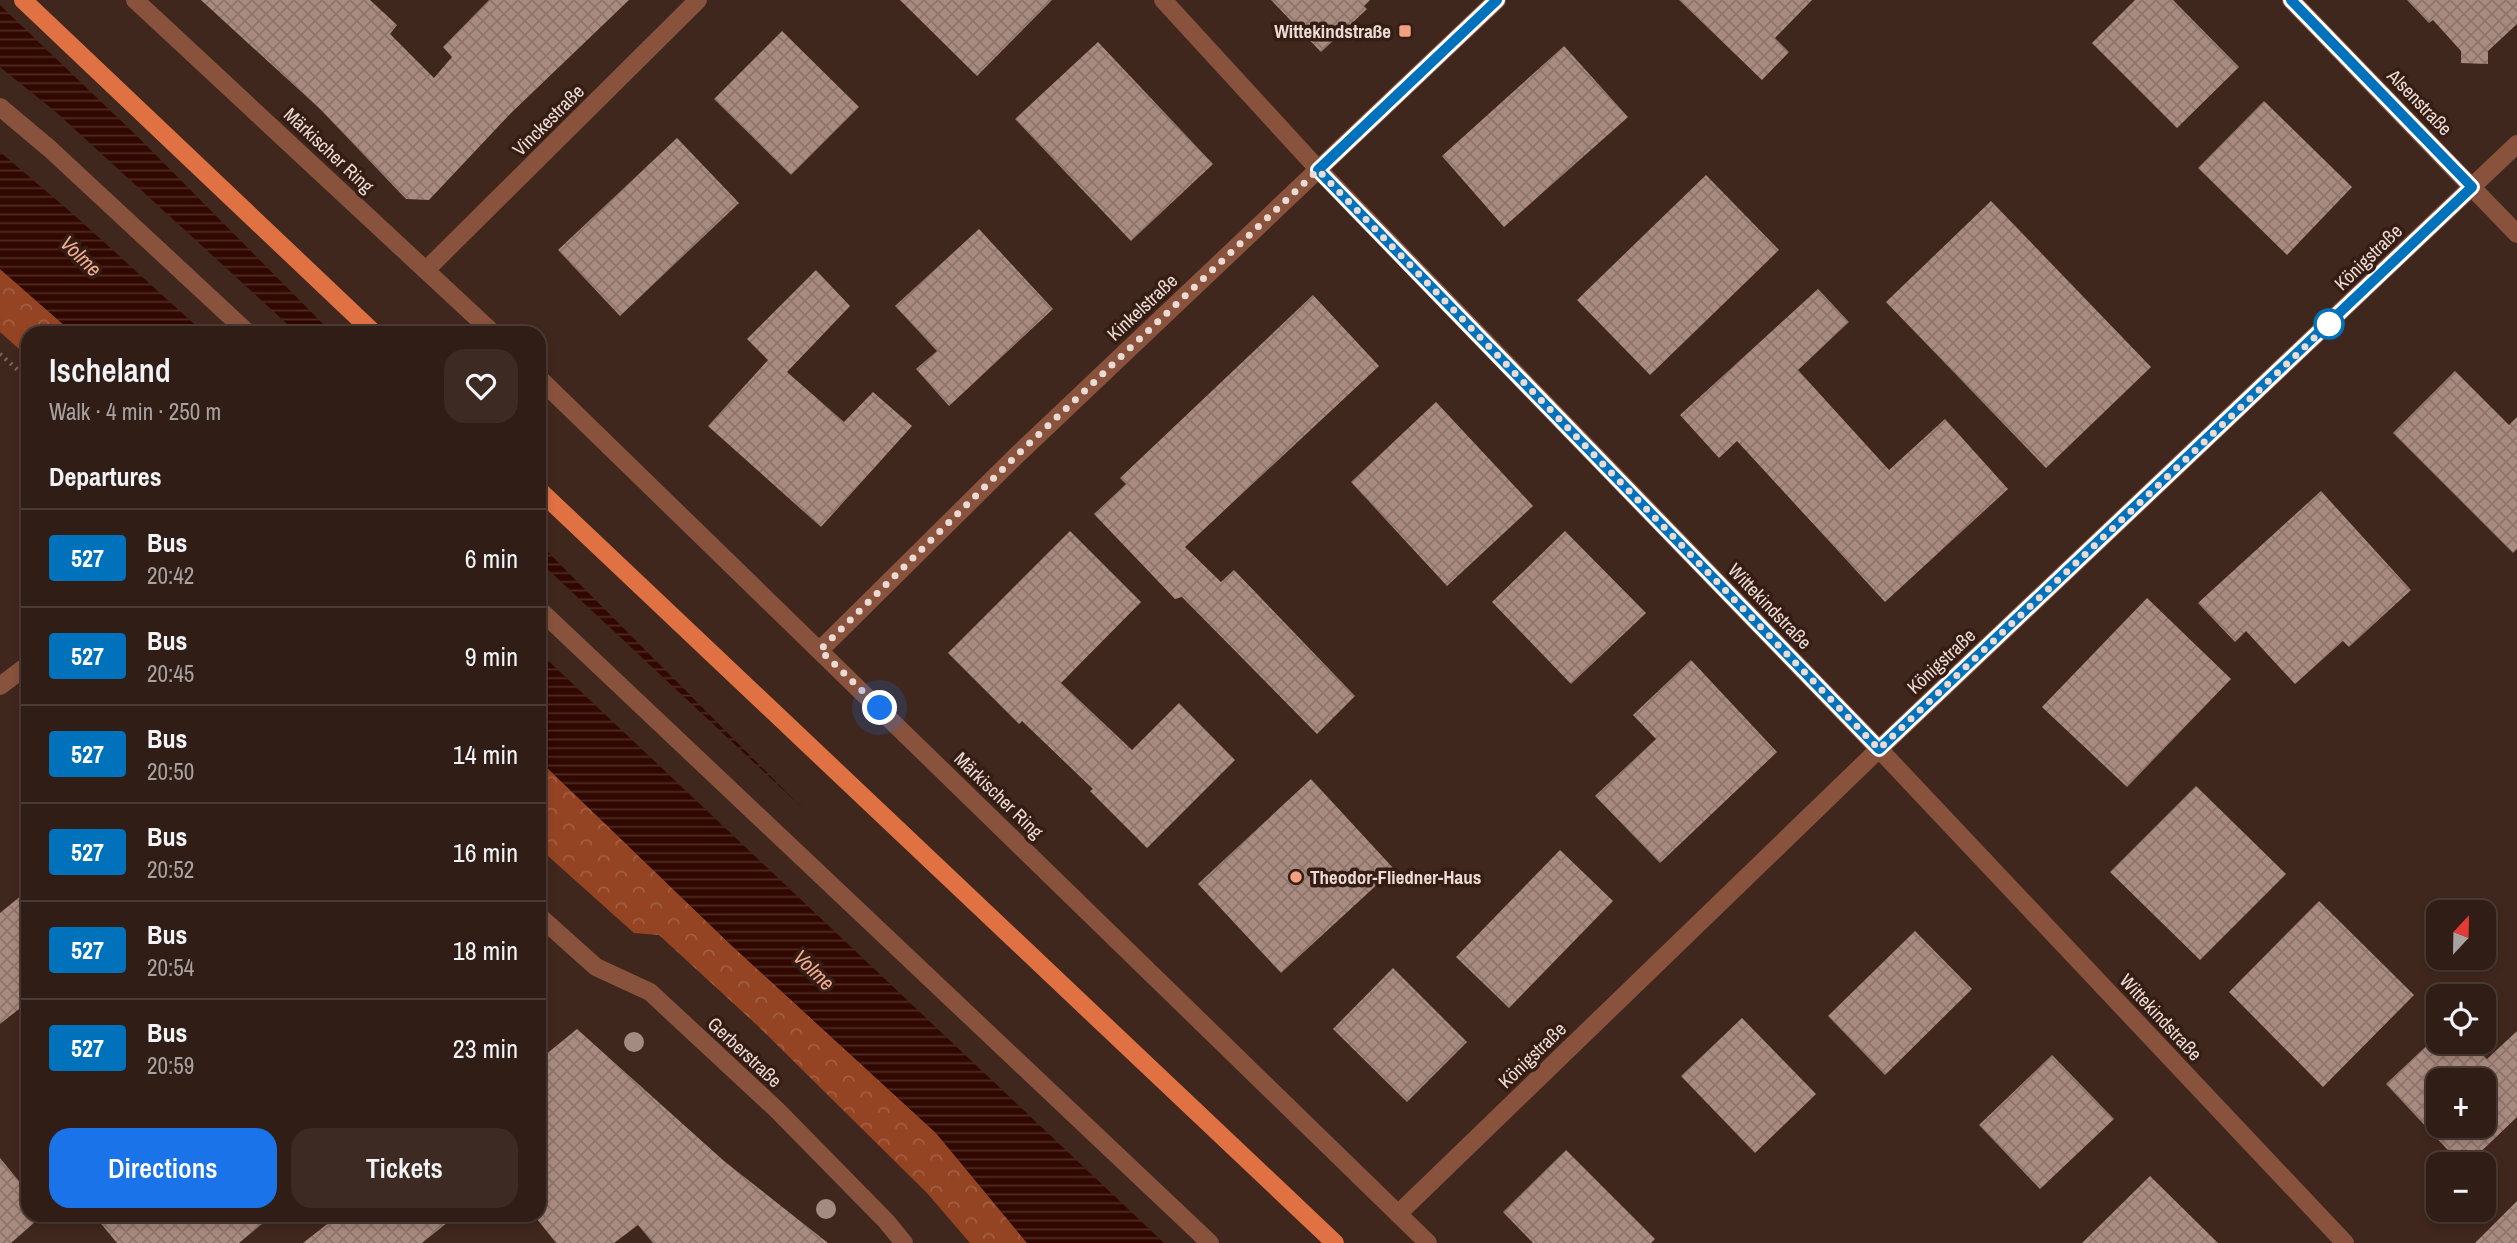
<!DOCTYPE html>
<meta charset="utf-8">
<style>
:root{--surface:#301d16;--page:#3c2a23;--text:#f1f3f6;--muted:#a8a2a1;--line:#4b3b35;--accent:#1a73e8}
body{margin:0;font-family:"Archivo Narrow",sans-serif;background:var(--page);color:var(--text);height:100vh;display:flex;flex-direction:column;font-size:26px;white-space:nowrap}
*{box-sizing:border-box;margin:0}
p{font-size:23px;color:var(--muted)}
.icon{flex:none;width:38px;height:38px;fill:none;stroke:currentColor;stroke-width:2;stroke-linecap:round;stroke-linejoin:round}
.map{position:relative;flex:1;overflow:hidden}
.details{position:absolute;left:21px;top:326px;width:525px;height:896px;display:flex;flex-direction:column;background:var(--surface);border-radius:21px;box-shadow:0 4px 10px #0003,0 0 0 2px var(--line)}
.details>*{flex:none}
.badge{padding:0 14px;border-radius:5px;font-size:24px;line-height:46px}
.needle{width:46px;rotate:22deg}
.fabs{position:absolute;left:2426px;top:900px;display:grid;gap:14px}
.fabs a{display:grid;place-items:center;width:70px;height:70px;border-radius:14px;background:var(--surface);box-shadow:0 4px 10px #0003,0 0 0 2px var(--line);font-size:35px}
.you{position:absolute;width:35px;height:35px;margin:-18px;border:5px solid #fff;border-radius:50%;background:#1a73e8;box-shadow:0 0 0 10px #1a73e833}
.map>.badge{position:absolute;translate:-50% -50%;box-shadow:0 0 0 4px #fff}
h2{padding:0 28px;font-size:26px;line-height:63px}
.round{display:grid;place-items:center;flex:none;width:74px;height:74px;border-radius:21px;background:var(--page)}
.summary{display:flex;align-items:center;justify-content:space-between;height:119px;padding:0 28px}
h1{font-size:33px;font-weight:600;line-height:52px}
.action{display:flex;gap:14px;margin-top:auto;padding:14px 28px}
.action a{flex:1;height:80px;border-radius:21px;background:var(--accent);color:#fff;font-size:28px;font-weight:600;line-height:80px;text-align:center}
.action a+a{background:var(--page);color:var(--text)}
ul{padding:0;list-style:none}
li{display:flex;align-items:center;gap:21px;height:98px;padding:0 28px;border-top:2px solid var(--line)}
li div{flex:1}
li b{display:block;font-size:26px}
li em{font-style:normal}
li .badge{min-width:77px;font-weight:700;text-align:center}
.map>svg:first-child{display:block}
.forest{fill:url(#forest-crowns)}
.water{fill:url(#water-rules)}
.pier{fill:#40271d}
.building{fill:url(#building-cross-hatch);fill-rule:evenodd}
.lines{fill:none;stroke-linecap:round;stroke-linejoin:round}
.path{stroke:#7b655c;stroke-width:4.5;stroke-dasharray:2 5;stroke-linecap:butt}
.service{stroke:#88523d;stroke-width:18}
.minor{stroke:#88523d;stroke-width:18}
.tertiary{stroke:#88523d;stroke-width:18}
.primary{stroke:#df7143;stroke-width:18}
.tree{fill:#a48b81}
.line-casing{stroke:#fff;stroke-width:16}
.line{stroke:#0072bc;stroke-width:10}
.walk{stroke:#ecdbd5;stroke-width:7;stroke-dasharray:0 12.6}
.poi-dot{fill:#f2a080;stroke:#351d14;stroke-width:2.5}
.stop-dot{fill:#fff;stroke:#0072bc;stroke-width:3.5}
.labels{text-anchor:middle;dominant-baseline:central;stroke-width:7;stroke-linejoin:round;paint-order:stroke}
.poi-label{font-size:19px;font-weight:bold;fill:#ecdbd5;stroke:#351d14;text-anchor:end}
.street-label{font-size:19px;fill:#ecdbd5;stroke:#351d14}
.water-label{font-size:21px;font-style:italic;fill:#f0ac92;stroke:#351d14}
</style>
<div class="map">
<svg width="2517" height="1243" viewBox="0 0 2517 1243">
<defs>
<pattern id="forest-crowns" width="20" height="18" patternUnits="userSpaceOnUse" patternTransform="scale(1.75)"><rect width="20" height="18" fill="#944423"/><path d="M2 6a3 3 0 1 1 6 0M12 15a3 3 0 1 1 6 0" fill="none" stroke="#a35e42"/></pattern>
<pattern id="water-rules" width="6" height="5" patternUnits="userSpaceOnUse" patternTransform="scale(1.75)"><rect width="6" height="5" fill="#300800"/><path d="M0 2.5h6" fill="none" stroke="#4e2b24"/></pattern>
<pattern id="building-cross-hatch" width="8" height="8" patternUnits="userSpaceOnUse" patternTransform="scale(1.75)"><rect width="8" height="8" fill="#a98a7e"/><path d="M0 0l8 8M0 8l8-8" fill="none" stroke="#8c746b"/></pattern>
</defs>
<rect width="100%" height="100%" fill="#40271d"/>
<g class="forest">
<path d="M0,269l72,63h-44v25l-28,-25z"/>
<path d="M539,760l190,183 207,190 91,110h-57l-43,-50 -169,-167 -99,-91 -25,-2 -95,-85z"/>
</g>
<g class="water">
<path d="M0,5l140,134 191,193h-259l-72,-63z"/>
<path d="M539,543l612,616 56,84h-180l-91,-110 -207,-190 -190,-183z"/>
</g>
<g class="pier">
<path d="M0,67l56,45 240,220h-93l-129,-117 -74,-63z"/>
<path d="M539,561l333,312 282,284 57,86h-47l-625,-591z"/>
</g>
<g class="building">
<path d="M201,0h169l27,25 -7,9 44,44 18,-21 -9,-10 46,-47h140l-118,113 -82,87 -23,-1 -86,-90z"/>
<path d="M900,0h152l-75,76z"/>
<path d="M1271,0h99l-6,6 3,3 -46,43z"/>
<path d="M1679,0h133l-37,38 14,14 -27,28z"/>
<path d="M2135,0h38l66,67 -62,61 -85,-85z"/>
<path d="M2407,0h110v24l-29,27v13l-27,-1v-12l-28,-31 -4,3z"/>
<path d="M782,31l77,76 -68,68 -77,-76z"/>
<path d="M1098,42l115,122 -82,77 -116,-122z"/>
<path d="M1564,46l64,71 -124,110 -62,-71z"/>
<path d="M2264,101l88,86 -65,68 -89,-87z"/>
<path d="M677,138l62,65 -119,113 -62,-66z"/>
<path d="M1706,175l73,75 -129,125 -73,-75z"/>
<path d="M1991,201l160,166 -105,101 -160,-166z"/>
<path d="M979,229l74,80 -104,97 -33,-37 21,-18 -42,-45z"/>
<path d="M816,270l34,36 -63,66 57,50 29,-30 39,34 -91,101 -113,-101 60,-66 -21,-21z"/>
<path d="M1818,289l31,33 -51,48 91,100 56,-51 63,70 -123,113 -148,-161 -18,17 -39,-43z"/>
<path d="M1313,295l66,71 -194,181 36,35 13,-12 121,126 -38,38 -135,-137 -7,2 -81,-85 32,-30 -6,-6z"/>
<path d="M2455,371l54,54 8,-8v132l-4,4 -120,-120z"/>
<path d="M1436,402l97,104 -86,80 -96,-104z"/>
<path d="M2321,491l90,99 -62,57 -6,-6 -48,43 -49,-53 -11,11 -37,-39z"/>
<path d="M1070,531l71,71 -80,81 71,67 47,-47 56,57 -88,88 -57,-57 3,-2 -71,-68 -3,3 -71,-71z"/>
<path d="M1565,531l81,82 -75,71 -79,-82z"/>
<path d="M2147,598l84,81 -104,108 -85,-80z"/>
<path d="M1691,660l86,92 -117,111 -65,-67 61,-57 -23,-24z"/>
<path d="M1311,779l83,90 -113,104 -83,-89z"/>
<path d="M2196,786l90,88 -86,86 -90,-88z"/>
<path d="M1560,850l53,51 -104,107 -53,-51z"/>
<path d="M28,890v112l-28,22v-111z"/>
<path d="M2319,901l95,94 -91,92 -94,-95z"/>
<path d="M1915,931l57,58 -87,86 -57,-59z"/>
<path d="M1393,968l74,74 -60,60 -74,-73z"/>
<path d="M1742,1018l74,76 -61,59 -74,-77z"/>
<path d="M577,1029l147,132 104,82h-175l-15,-18 -24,18h-58l-23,-29h6v-154z"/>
<path d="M2517,1031v86l-49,47h-7l-75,-80 52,-49v6h31l18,18zM2438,1080h45v45h-45z"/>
<path d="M2052,1055l62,64 -74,70 -61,-64z"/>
<path d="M1566,1150l89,89 -4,4h-118l-30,-31z"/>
<path d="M0,1158l28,34v22h16l-33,29h-11z"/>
<path d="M2150,1176l68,67h-136z"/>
<path d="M2517,1201v42h-42z"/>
<path d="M93,1214h181l-35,29h-122z"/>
<path d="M340,1214h118l-36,29h-119z"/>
</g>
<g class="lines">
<path class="path" d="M0,354l28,25"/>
<g class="service">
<path d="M0,107l50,42 197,183"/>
<path d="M539,609l671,634"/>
</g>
<g class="minor">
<path d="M1163,0l156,170 560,579 466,494"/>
<path d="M2291,0l226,234"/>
<path d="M427,269l271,-269"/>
<path d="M820,650l196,-194 481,-456"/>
<path d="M0,686l28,-21"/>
<path d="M539,916l57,51 54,25 127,118 109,111 18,22"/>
<path d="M1398,1214l481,-465 638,-605"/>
</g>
<g class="tertiary">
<path d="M135,0l357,332"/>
<path d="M539,378l889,865"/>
</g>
<g class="primary">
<path d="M23,0l350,332"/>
<path d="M539,490l796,753"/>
</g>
</g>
<g class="tree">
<circle cx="634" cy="1042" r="10"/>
<circle cx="826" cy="1209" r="10"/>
</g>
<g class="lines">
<g class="line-casing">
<path id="line" d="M1497,0l-179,170 561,579 593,-562 -181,-187"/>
</g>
<use href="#line" class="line"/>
<path class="walk" d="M880,708l-60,-58 196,-194 302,-286 561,579 450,-425"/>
</g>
<g class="poi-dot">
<rect x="1398" y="24" width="14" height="14" rx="3.5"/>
<circle cx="1296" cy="877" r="7"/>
</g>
<circle class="stop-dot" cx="2329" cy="324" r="14"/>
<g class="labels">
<g class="poi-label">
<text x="1391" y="31">Wittekindstraße</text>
<text x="1310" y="877" text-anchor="start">Theodor-Fliedner-Haus</text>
</g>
<g class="street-label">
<text transform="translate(2420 102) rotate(46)">Alsenstraße</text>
<text transform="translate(548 120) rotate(-45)">Vinckestraße</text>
<text transform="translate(329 150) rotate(43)">Märkischer Ring</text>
<text transform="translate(2368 257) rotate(-44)">Königstraße</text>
<text transform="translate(1142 307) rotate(-43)">Kinkelstraße</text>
<text transform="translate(1770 606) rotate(46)">Wittekindstraße</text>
<text transform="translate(1941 661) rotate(-43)">Königstraße</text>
<text transform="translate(999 795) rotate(44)">Märkischer Ring</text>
<text transform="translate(2161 1017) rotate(47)">Wittekindstraße</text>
<text transform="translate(745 1052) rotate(43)">Gerberstraße</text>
<text transform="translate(1532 1055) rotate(-44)">Königstraße</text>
</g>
<g class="water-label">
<text transform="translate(81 256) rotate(44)">Volme</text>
<text transform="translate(814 970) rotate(44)">Volme</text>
</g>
</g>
</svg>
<div class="fabs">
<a><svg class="needle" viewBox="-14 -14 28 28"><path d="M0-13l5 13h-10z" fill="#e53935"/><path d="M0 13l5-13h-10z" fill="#a8a2a1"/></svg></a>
<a><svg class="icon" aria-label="locate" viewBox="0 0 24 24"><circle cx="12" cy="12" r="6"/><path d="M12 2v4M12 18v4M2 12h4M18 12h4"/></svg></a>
<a>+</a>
<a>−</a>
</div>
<div class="you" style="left:880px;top:708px"></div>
<section class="details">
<div class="summary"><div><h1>Ischeland</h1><p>Walk · 4 min · 250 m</p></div><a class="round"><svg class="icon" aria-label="heart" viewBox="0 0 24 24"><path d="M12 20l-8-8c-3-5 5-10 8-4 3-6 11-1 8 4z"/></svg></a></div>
<h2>Departures</h2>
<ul>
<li><span class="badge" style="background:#0072bc;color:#fff">527</span><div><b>Bus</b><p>20:42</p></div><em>6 min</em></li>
<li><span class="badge" style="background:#0072bc;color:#fff">527</span><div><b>Bus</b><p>20:45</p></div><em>9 min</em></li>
<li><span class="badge" style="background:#0072bc;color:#fff">527</span><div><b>Bus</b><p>20:50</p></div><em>14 min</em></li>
<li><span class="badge" style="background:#0072bc;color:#fff">527</span><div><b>Bus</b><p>20:52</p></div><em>16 min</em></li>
<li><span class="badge" style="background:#0072bc;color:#fff">527</span><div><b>Bus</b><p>20:54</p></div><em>18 min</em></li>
<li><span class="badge" style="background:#0072bc;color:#fff">527</span><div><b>Bus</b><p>20:59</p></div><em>23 min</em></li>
</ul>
<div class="action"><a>Directions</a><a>Tickets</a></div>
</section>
</div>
